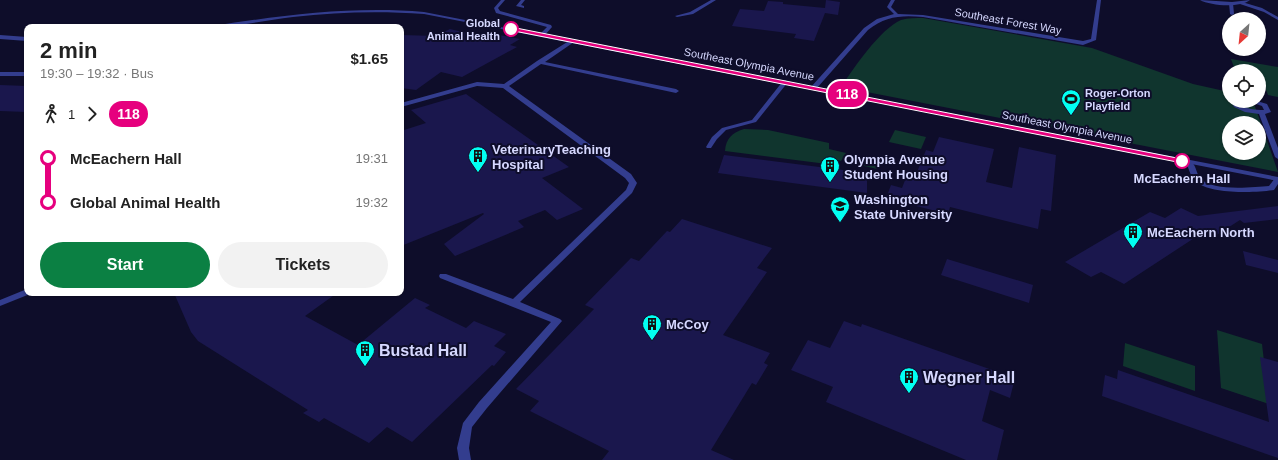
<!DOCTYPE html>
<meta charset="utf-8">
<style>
:root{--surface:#fff;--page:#f2f2f2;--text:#222;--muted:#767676;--accent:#0b8043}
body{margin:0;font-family:Helvetica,sans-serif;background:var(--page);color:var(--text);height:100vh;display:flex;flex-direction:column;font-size:15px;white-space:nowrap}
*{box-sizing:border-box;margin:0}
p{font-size:13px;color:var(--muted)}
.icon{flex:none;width:22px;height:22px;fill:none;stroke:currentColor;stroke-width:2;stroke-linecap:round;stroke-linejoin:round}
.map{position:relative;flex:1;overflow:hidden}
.details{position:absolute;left:24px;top:24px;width:380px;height:272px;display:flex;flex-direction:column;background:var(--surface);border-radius:8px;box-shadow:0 1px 3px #0004}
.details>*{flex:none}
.badge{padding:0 8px;border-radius:13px;font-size:14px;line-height:26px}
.needle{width:26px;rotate:207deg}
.controls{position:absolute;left:1222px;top:12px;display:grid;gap:8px}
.controls a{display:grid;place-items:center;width:44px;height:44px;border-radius:50%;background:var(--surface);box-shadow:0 1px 3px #0004;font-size:20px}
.map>.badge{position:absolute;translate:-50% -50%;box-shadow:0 0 0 2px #fff}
.legs{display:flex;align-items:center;gap:6px;height:44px;padding:0 16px;font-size:13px}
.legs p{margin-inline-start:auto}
.summary{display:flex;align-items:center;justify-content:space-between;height:68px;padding:0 16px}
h1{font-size:22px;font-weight:600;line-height:30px}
.action{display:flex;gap:8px;margin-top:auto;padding:8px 16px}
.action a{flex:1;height:46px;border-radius:24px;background:var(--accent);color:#fff;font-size:16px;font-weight:600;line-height:46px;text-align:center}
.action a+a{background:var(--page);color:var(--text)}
ul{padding:0 16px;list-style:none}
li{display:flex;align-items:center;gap:14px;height:44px;font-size:15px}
li i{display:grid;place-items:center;width:6px;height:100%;margin:0 5px;background:currentColor}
li i::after{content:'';width:10px;height:10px;margin:-5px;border:3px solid;border-radius:50%;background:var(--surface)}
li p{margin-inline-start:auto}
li:first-child i{background:linear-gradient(#0000 50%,currentColor 0)}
li:last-child i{background:linear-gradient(currentColor 50%,#0000 0)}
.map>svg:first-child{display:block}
.green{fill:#10352e;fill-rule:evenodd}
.building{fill:#1a174d}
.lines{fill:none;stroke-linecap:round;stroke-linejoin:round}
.service{fill:#333d8e;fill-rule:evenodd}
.minor{fill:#333d8e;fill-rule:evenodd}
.line-1{fill:#e6007e;stroke:#fff}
.stop-1-dot{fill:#fff;stroke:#e6007e;stroke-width:2}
.labels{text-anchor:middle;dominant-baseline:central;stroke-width:4;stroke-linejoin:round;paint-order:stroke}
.far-street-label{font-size:11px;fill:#d6d8ff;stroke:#0e0d2a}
.far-stop-label{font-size:11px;font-weight:bold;fill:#d6d8ff;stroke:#0e0d2a;text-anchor:end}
.far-poi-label{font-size:11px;font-weight:bold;fill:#d6d8ff;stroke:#0e0d2a;text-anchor:start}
.poi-label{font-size:13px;font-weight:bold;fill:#d6d8ff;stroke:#0e0d2a;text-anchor:start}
.stop-label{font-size:13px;font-weight:bold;fill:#d6d8ff;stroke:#0e0d2a}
.near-poi-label{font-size:16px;font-weight:bold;fill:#d6d8ff;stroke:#0e0d2a;text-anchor:start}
</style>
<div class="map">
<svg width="1278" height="460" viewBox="0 0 1278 460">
<rect width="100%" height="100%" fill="#0e0d2a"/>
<g class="green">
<path d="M923,18l169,30 101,36 36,8v9h24l25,71 -437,-85c13,-19 39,-58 60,-67 7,-2 15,-2 22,-2zM1229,123h30v30h-30z"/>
<path d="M1231,59l47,8v30l-10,-2 -9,-24 -24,-1z"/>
<path d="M744,129l24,1 61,13v6l17,4 -5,8 -12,-3 -2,6 -102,-13c1,-13 7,-18 19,-22z"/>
<path d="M895,130l31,7 -5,12 -32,-7z"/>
<path d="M855,155l26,6 -4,8 -26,-6z"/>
<path d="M1217,330l45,14 7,60 -48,-16z"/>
<path d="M1125,343l70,23v25l-72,-25z"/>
</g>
<g class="building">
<path d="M826,0l14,2 -2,13 -13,-2 -11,28 -20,-3 2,-4 -64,-8 8,-17 24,2 4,-10 15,1v2l42,4z"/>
<path d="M450,29l37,9 7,-4 26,5 -10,6 7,2 -55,30 -21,-5 -25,18 -15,-2v-53l35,1z"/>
<path d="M0,85l27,1v26l-27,-1z"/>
<path d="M466,94l103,73 -27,11 41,31 -26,11 -12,-10 -27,11 6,6 -69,29 -11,-12 40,-30 -1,-1 -82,33v-115l25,-8 -15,-13z"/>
<path d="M939,137l55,12 -8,33 26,6 7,-41 37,8 -5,56 -10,-2 -3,20 -88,-22 -2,7 -60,-15v-6l3,-8 11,3 7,-18 8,2 9,-22 7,2z"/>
<path d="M724,155l143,18v20l-149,-20z"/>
<path d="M1278,206v13l-34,4 -4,-3 -25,16 -10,-5 -81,53 -23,-12 -10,5 -26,-15 85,-50 15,6 16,-10 17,8z"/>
<path d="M682,219l90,29 -15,20 10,4 -44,63 47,18 -6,10 4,2 -12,20 -4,-2 -41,67 23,10h-132l7,-9 -79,-40 9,-10 -23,-12 78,-80 -9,-4 46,-47 8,3 28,-30 3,1z"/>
<path d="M1243,251l35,9v13l-32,-8z"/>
<path d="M947,259l86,26 -4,18 -88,-28z"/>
<path d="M174,293h163l-32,23 53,29 57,-47 15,7 -5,3 41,20 8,-7 32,13 -12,12 12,6 -12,14 -2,-1 -80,77 -25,-15 -18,16 -45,-25 -5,4 -16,-9 5,-3 -110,-69 -7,-9z"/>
<path d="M844,321l17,6 1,-3 133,47 -1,5 20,6 -4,16 -20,-8 -8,31 22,9 -7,30h-31l-140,-58 7,-15 -42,-17 17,-30 22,8z"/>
<path d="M1260,357l18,5v96l-176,-62 3,-21 12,4 1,-9 151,52z"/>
</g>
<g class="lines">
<g class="service">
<path d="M501,0h4l-7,8 2,3 51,14 1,2 -8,9h-4v-2l7,-7 -51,-14 -2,-5z"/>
<path d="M521,0h4l-4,5 3,1v2l-8,-2z"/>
<path d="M711,0h5l-23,14 -16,3 -2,-1 15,-4z"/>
<path d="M1231,2l2,1 1,11 -2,1 -2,-1 -1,-11z"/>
<path d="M1242,2l20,6 16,9v3l-14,-8 -24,-8v-1z"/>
<path d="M572,39l2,1v2l-29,20 131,27 3,2 -3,2 -135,-29 -32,22 122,88 6,9 -5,10 -112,109 40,17 2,2 -75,87 -15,19 -3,21 2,12h-12l-2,-12 6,-25 16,-21 72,-80 -111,-44 -1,-2 1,-2h6l67,25 113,-109 3,-7 -4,-5 -122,-90 -26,-2 -76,21v-4l76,-21 27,2 33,-23z"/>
<rect x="0" y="72" width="27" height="4"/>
<path d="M785,80l3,2 -32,40 -30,8 -9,9 -6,9h-4l-1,-1 6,-10 10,-9 30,-8 31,-39z"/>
<path d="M1189,160c7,3 7,13 11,18 12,14 53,9 69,8l6,-8h3v6l-4,6c-17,3 -63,4 -76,-7 -7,-4 -9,-14 -12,-21z"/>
</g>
<g class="minor">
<path d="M891,0h4l-4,7 7,7 25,1 160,26 8,-2 6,-39h4l-5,40 -13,5 -160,-28c-21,-2 -38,-1 -55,13l-51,58 461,89v4l-854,-167c-44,-3 -87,-2 -131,3 -28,3 -55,10 -82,10l2,-1c70,-11 140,-20 211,-14l387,75 53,-59 13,-9 17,-5 -7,-7z"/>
<path d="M1200,0l32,2 18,-2c-10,8 -39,6 -50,0z"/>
<path d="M0,35l27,2v4l-27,-2z"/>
<path d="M1231,101h6l2,4c8,4 16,5 25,5l-2,-4 -15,-5h10l10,3 4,8 -6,2 13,34v11l-3,-2 -16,-43 -14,-2 -11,-5z"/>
<path d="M27,289v4h4l-1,1 -30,12v-6z"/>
</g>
</g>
<path class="line-1" d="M511,27l671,132 4,2 -4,2 -673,-133z"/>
<defs>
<g id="stadium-pin" transform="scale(1)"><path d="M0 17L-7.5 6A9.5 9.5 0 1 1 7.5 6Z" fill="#02fff2" stroke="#0e0d2a"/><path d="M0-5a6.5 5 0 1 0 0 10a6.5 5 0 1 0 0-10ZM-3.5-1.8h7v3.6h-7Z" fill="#111"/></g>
<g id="building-pin" transform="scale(1)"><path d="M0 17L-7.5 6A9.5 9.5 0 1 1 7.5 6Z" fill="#02fff2" stroke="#0e0d2a"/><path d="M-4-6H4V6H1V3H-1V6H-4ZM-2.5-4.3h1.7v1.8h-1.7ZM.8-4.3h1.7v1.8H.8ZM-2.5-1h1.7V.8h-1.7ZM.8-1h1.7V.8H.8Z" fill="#111"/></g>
<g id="university-pin" transform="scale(1)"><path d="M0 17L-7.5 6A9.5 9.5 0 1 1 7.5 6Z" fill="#02fff2" stroke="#0e0d2a"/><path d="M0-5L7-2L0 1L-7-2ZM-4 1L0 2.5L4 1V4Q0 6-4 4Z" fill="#111"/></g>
</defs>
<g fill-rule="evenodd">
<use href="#stadium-pin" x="1071" y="99"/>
<use href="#building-pin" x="478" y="156"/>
<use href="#building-pin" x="830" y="166"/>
<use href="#university-pin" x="840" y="206"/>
<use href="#building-pin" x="1133" y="232"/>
<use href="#building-pin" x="652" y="324"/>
<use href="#building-pin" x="365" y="350"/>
<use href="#building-pin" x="909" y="377"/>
</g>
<g class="stop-1-dot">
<circle cx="511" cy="29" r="7"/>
<circle cx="1182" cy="161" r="7"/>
</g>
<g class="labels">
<g class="far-street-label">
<text transform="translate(1008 21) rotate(10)">Southeast Forest Way</text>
<text transform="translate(749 64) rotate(11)">Southeast Olympia Avenue</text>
<text transform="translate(1067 127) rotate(11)">Southeast Olympia Avenue</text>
</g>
<g class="far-stop-label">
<text x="500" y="23">Global<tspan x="500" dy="13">Animal Health</tspan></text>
</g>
<g class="far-poi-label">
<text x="1085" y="93">Roger-Orton<tspan x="1085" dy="13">Playfield</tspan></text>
</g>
<g class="poi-label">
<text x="492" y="149">VeterinaryTeaching<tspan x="492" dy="15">Hospital</tspan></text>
<text x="844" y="159">Olympia Avenue<tspan x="844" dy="15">Student Housing</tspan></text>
<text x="854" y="199">Washington<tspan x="854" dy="15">State University</tspan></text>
<text x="1147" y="232">McEachern North</text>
<text x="666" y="324">McCoy</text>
</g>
<g class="stop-label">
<text x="1182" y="178">McEachern Hall</text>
</g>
<g class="near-poi-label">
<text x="379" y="350">Bustad Hall</text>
<text x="923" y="377">Wegner Hall</text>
</g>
</g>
</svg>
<div class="controls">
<a><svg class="needle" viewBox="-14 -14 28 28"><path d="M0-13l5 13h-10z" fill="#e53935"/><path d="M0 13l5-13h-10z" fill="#767676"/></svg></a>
<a><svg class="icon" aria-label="locate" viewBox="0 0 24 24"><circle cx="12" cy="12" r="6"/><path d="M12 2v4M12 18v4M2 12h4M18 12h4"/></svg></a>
<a><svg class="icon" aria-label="layers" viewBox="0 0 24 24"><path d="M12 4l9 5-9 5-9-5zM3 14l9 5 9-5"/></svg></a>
</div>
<b class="badge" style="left:847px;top:94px;background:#e6007e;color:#fff">118</b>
<section class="details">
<div class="summary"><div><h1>2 min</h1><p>19:30 – 19:32 · Bus</p></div><b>$1.65</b></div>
<div class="legs"><svg class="icon" aria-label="walk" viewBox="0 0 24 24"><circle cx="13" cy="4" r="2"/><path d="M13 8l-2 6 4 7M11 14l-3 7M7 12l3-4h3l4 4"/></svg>1<svg class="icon" aria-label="forward" viewBox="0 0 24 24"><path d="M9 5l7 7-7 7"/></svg><b class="badge" style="background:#e6007e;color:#fff">118</b></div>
<ul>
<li><i style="color:#e6007e"></i><b>McEachern Hall</b><p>19:31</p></li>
<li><i style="color:#e6007e"></i><b>Global Animal Health</b><p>19:32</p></li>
</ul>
<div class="action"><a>Start</a><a>Tickets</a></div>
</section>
</div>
